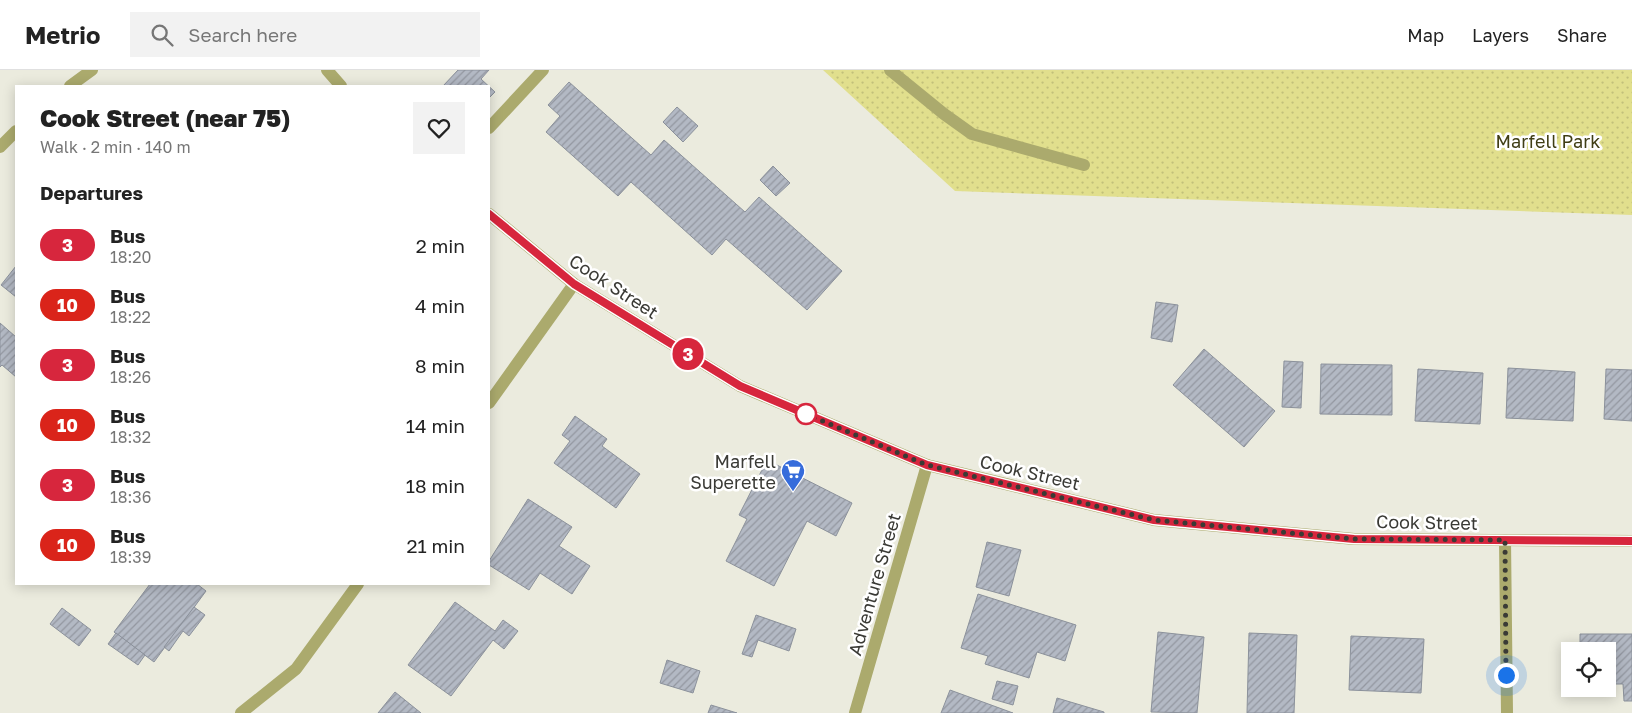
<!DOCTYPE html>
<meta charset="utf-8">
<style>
:root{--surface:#fff;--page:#f2f2f2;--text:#222;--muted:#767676;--line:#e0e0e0}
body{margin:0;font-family:"Golos Text",sans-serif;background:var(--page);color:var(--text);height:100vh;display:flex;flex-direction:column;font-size:19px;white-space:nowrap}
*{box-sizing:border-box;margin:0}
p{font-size:16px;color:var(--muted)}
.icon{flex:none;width:28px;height:28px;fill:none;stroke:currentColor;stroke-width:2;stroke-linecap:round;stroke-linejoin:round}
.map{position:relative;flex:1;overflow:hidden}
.panel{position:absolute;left:15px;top:15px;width:475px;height:500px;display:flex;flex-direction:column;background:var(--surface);border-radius:0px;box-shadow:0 2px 12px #0003}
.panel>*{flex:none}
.badge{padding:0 10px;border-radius:16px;font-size:18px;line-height:32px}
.buttons{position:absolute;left:1561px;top:572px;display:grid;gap:10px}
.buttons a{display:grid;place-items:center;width:55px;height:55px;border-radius:0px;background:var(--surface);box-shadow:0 2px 12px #0003;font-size:25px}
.you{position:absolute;width:25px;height:25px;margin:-12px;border:4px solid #fff;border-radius:50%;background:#1a73e8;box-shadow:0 0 0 8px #1a73e833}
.map>.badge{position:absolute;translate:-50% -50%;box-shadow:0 0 0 2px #fff}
h2{padding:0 25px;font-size:19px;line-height:45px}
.round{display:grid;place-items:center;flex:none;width:52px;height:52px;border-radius:0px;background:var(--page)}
.head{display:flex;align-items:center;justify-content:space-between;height:85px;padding:0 25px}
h1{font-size:24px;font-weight:800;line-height:38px}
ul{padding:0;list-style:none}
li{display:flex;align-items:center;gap:15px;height:60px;padding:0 25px}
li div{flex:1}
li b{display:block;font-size:19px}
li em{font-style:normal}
li .badge{min-width:55px;font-weight:700;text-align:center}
header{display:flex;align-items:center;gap:30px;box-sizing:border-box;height:70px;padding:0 25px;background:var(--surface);border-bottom:1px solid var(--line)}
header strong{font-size:24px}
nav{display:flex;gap:28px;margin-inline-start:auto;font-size:18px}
.search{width:350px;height:45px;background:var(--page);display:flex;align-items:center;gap:12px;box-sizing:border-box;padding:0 18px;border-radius:0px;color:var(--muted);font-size:19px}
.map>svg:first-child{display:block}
.grass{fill:url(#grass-dots)}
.building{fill:url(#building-hatch);stroke:#8b919b}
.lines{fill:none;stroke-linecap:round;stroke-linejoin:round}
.lane{stroke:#abaa6d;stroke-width:12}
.street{stroke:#abaa6d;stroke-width:12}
.line-casing{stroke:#fff;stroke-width:11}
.line{stroke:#d7263d;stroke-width:8}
.walk{stroke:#3a3a35;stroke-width:5;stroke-dasharray:0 9}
.stop-dot{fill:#fff;stroke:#d7263d;stroke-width:2.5}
.labels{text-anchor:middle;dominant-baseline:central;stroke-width:5;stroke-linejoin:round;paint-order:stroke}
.park-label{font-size:18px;fill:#403e15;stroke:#fff}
.street-label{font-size:18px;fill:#3a3a35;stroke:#fff}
.poi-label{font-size:18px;fill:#3a3a35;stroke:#fff;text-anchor:end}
</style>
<header>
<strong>Metrio</strong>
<div class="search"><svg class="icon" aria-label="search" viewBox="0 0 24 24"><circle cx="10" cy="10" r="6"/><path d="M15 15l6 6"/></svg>Search here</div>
<nav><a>Map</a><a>Layers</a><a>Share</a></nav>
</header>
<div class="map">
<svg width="1632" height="643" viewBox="0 0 1632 643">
<defs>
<pattern id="grass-dots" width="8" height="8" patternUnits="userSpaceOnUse" patternTransform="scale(1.25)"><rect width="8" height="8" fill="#e1df8d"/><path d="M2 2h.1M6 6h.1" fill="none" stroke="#c2c07a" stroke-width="1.8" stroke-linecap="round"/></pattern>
<pattern id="building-hatch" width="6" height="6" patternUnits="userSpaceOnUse" patternTransform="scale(1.25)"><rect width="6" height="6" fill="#b3b9c4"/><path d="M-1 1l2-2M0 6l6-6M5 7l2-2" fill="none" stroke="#9397a0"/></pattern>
</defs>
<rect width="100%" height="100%" fill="#ebebde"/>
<path class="grass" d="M823,0h809v145l-677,-24z"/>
<g class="building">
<path d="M458,0h31l-8,9 14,13 -6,6v-12h-46z"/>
<path d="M569,12l82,73 13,-15 81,72 14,-15 83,74 -35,39 -81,-71 -14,16 -81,-73 -13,14 -72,-64 14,-16 -12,-11z"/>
<path d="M677,37l21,19 -15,16 -20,-20z"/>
<path d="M773,96l17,17 -14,13 -16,-16z"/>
<path d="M16,196v31l-15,-12z"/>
<path d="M1156,232l22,3 -6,37 -21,-4z"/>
<path d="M0,253l16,14v40l-14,-12 -2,2z"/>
<path d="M1204,279l71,62 -31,36 -71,-62z"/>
<path d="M1284,291l19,1 -2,46 -19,-1z"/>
<path d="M1321,294l71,1v50l-72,-1z"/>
<path d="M1508,298l67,4 -2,49 -67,-3z"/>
<path d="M1418,299l65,4 -3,51 -65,-3z"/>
<path d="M1606,299l26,1v51l-28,-2z"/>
<path d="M575,346l32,23 -5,7 38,28 -24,34 -62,-45 16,-22 -8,-6z"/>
<path d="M767,390l85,43 -16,33 -29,-15 -33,65 -48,-25 21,-42 -8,-4z"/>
<path d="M528,429l44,28 -13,19 31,20 -18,28 -32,-21 -11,17 -40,-25v-4z"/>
<path d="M987,472l34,8 -12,46 -33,-9z"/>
<path d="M150,514h47l9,7 -52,71 -40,-30z"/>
<path d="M978,524l98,31 -11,36 -28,-9 -8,26 -44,-14 3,-8 -27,-8z"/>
<path d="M455,532l40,29 8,-11 15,11 -14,18 -11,-9 -42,56 -43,-31z"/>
<path d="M194,537l11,8 -16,21 -6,-5 -14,20 -5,-4z"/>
<path d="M62,538l29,22 -12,16 -29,-22z"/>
<path d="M756,545l40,14 -7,22 -31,-11 -6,17 -10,-3z"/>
<path d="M1158,562l46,5 -7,76 -46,-1z"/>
<path d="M116,563l29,22 -7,10 -30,-21z"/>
<path d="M1249,563l48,2 -3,78h-47z"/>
<path d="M1580,564h52v67h-8l-1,-17h-15v-33h-28z"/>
<path d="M1351,566l73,3 -3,54 -72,-3z"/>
<path d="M667,590l33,11 -7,22 -33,-10z"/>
<path d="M997,611l21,5 -5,19 -21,-6z"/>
<path d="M950,620l63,23h-72z"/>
<path d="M395,622l26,21h-43z"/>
<path d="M1057,628l47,14v1h-51z"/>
<path d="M711,635l26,8h-29z"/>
</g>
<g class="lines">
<g class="lane">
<path d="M890,0l54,44 28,20 112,31"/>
<path d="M489,58l54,-58"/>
</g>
<g class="street">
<path d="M327,0l14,16"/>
<path d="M70,16l22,-16"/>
<path d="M0,77l16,-16"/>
<path d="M489,144l85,70 166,102 187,79 227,55 200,19 278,2"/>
<path d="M489,333l85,-119"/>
<path d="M1505,470l2,173"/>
<path d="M241,643l55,-44 62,-85"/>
<path d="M855,643l72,-248"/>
</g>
</g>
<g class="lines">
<g class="line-casing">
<path id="line" d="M489,144l85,70 166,102 187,79 227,55 200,19 278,2"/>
</g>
<use href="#line" class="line"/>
<path class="walk" d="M806,344l121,51 227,55 200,19 151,1 1,135"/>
</g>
<defs>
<g id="supermarket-pin" transform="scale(1.25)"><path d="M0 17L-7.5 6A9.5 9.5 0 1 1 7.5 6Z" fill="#366cdb" stroke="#fff"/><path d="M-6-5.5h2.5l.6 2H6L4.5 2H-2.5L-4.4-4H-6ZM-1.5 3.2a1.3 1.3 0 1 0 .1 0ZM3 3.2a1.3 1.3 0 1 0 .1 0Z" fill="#fff"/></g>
</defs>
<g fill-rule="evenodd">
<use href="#supermarket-pin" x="793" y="401"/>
</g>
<circle class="stop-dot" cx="806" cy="344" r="10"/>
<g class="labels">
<g class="park-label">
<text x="1548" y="71">Marfell Park</text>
</g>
<g class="street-label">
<text transform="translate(614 216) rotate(33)">Cook Street</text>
<text transform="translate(1030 402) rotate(13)">Cook Street</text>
<text transform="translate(1427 452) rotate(1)">Cook Street</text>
<text transform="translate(874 514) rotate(-74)">Adventure Street</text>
</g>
<g class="poi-label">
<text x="776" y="391">Marfell<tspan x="776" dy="21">Superette</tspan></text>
</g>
</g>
</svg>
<div class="buttons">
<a><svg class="icon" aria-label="locate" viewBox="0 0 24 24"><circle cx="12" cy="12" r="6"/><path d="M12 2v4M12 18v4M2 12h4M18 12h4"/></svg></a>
</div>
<div class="you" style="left:1506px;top:605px"></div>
<b class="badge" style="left:688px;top:284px;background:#d7263d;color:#fff">3</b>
<section class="panel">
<div class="head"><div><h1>Cook Street (near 75)</h1><p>Walk · 2 min · 140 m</p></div><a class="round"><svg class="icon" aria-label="heart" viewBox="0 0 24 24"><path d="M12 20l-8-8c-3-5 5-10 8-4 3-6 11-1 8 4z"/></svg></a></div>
<h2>Departures</h2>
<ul>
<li><span class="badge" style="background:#d7263d;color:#fff">3</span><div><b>Bus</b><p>18:20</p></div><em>2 min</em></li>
<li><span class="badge" style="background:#da241a;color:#fff">10</span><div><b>Bus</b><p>18:22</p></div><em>4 min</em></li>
<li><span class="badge" style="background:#d7263d;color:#fff">3</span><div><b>Bus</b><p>18:26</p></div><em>8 min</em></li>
<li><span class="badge" style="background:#da241a;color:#fff">10</span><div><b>Bus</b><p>18:32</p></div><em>14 min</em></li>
<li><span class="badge" style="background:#d7263d;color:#fff">3</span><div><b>Bus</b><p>18:36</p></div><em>18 min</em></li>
<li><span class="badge" style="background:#da241a;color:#fff">10</span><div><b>Bus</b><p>18:39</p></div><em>21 min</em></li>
</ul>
</section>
</div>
